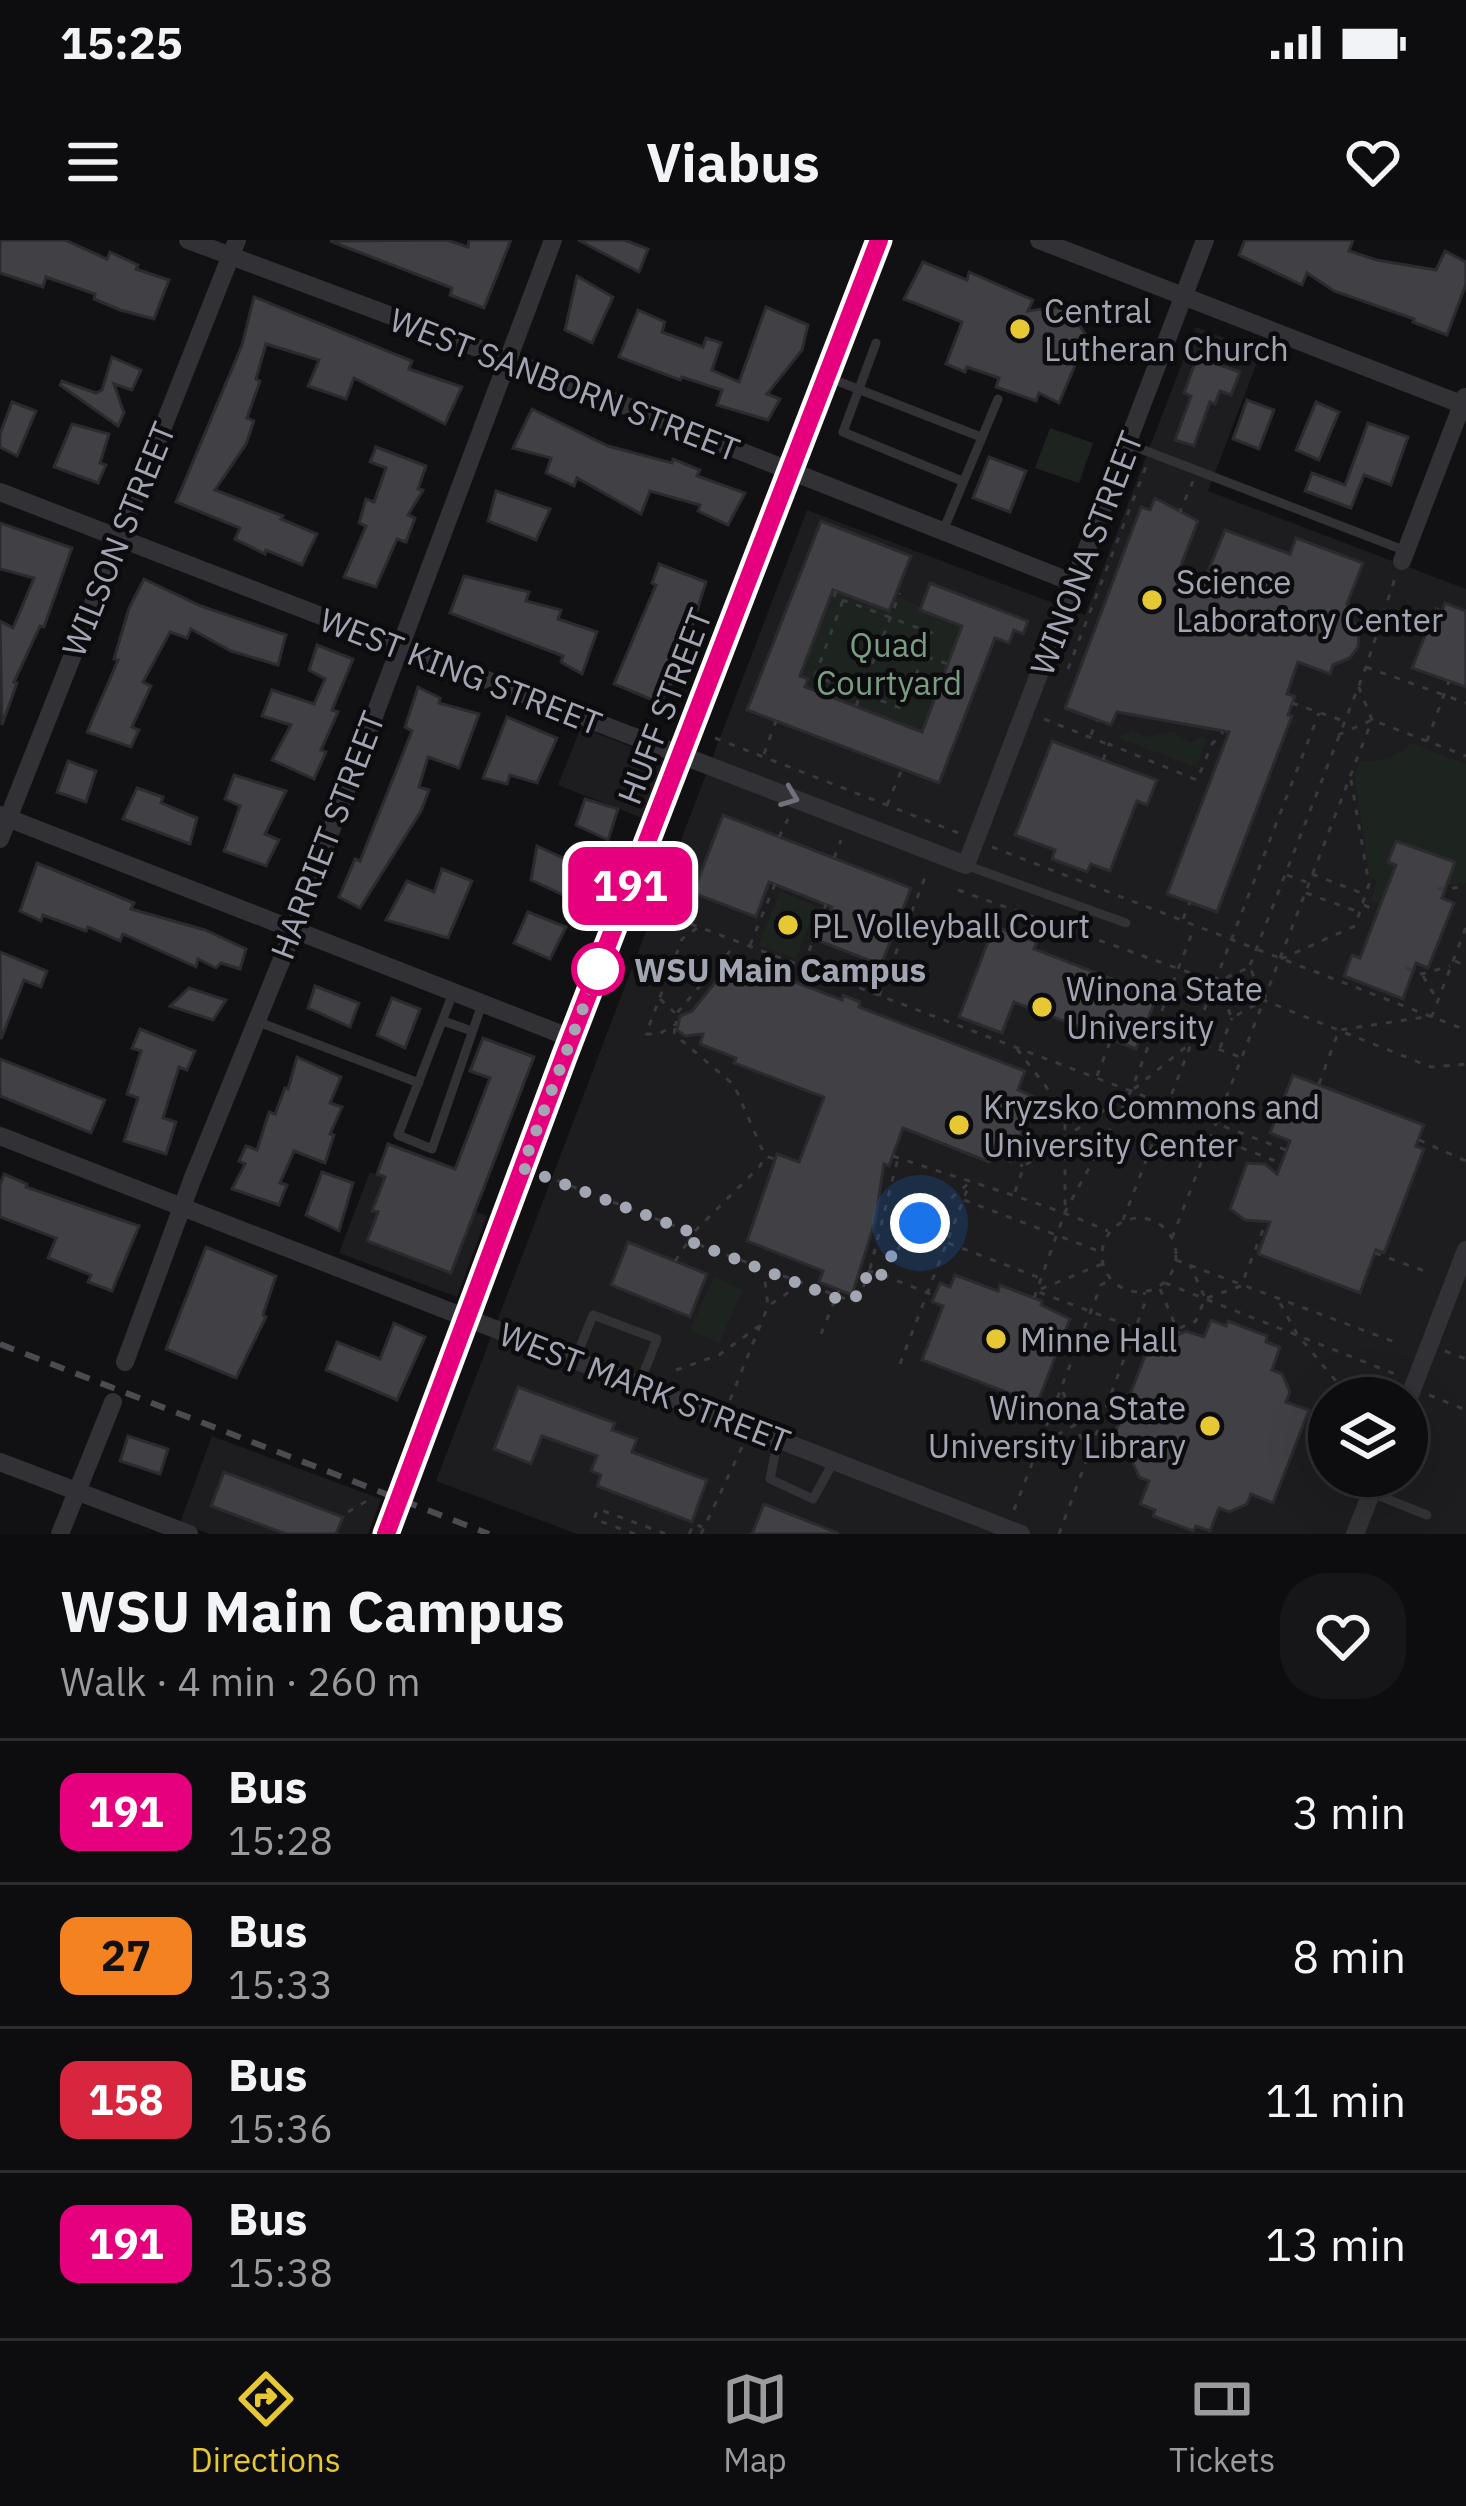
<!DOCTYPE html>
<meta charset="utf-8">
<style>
:root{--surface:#0d0c0e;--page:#161517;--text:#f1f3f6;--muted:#9a9b9e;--line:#2d2c2e;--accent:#e6c734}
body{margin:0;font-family:"IBM Plex Sans",sans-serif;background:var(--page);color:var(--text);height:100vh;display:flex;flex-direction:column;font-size:45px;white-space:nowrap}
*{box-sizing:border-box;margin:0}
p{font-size:39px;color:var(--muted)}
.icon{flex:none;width:66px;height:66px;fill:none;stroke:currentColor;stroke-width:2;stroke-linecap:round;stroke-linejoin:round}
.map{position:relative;height:1294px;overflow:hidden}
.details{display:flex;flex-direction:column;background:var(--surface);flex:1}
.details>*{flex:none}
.badge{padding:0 24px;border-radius:18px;font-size:42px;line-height:78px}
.buttons{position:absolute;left:1308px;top:1137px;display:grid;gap:24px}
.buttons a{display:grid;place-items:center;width:120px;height:120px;border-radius:50%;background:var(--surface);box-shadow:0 12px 48px #0002,0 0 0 3px var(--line);font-size:60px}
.you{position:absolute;width:60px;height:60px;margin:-30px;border:9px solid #fff;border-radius:50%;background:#1a73e8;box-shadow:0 0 0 18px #1a73e833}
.map>.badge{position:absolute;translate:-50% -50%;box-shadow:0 0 0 6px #fff}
.round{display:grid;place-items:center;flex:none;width:126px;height:126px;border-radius:48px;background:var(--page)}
.head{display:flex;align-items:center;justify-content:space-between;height:204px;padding:0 60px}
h1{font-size:57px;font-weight:700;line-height:90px}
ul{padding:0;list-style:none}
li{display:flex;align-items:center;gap:36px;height:144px;padding:0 60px;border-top:3px solid var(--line)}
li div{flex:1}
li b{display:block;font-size:45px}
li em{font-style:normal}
li .badge{min-width:132px;font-weight:700;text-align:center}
.status{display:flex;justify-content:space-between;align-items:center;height:84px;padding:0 60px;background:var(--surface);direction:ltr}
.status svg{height:33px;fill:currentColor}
header{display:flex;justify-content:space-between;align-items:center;height:156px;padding:0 60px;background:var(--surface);font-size:54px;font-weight:700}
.tab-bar{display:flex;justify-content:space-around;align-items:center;height:168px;border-top:3px solid var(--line);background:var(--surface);font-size:33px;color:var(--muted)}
.tab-bar a{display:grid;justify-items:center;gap:6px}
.tab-bar .selected{color:var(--accent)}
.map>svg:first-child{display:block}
.built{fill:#1d1c1f;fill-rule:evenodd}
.green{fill:#1d241f}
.building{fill:#404045;stroke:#2b2a2e;stroke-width:3}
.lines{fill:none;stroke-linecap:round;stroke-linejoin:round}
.path{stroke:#38383d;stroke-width:3;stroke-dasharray:6 9;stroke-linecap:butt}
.lane{stroke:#323236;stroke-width:9}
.street{stroke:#323236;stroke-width:18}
.secondary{stroke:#404046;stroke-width:24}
.rail{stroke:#4b4b51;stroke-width:6;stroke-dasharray:15 12;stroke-linecap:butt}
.oneway{stroke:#70717a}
.line-casing{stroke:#fff;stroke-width:27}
.line{stroke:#e6007e;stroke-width:18}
.walk{stroke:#a2a5b2;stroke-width:12;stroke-dasharray:0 21.6}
.poi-dot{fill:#e6c734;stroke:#0c0b0d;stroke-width:4.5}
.stop-dot{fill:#fff;stroke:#e6007e;stroke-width:6}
.labels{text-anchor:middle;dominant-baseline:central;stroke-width:9;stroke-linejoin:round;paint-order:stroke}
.poi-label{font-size:33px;fill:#a2a5b2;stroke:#0c0b0d;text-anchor:start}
.street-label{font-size:33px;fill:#a2a5b2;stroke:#0c0b0d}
.park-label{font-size:33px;fill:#7a9c82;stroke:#0c0b0d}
.stop-label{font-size:33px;font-weight:bold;fill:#a2a5b2;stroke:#0c0b0d;text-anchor:start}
</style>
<div class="status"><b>15:25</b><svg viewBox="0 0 49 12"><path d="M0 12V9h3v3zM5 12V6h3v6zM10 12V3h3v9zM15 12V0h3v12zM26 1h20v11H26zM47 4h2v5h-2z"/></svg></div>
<header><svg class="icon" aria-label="menu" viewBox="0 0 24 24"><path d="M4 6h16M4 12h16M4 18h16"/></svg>Viabus<svg class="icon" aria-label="heart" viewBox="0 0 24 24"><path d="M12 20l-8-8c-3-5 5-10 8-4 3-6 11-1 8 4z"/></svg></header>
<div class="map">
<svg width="1466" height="1294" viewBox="0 0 1466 1294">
<rect width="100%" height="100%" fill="#111012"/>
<g class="built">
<path d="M1196,87l65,25 -53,139 258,98v945h-889l-141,-53 371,-971 278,105zM1329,1158h78v78h-78z"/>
<path d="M581,487l84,33 -23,58 -84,-33z"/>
<path d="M370,932l117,44 -30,81 -118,-44z"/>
<path d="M212,1196l169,63 -13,35h-158l-30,-11z"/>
</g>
<g class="green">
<path d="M1050,188l43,15 -14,40 -44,-15z"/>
<path d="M833,350l55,21 7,-16 67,31 -40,106 -117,-45 3,-8 -8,-3z"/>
<path d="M1132,490l16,7 24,-6 17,11 13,-5 4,4 -10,26 -78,-29z"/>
<path d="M1411,503l55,21v119l-19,2 8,-23 -58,-21 -8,21 7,3 -16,39 -9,-3 6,-21 -7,-3 -16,-101 6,-15c16,2 41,-6 51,-18z"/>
<path d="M780,651l36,15 -20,53 -37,-14z"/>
<path d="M714,1037l29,13 -24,53 -29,-13z"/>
</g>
<g class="building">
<path d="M0,0h65l42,19 3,-7 28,13 -2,4 33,11 -15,39 -34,-9 -26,-11 1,-5 -49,-17 -3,10 -43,-14z"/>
<path d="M447,0l21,7 1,-7h42l-27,68 -34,-13 2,-7 -122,-47z"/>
<path d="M578,0h47l23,9 -9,23z"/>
<path d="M1245,0h108l-4,11 28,9 59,10 9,-19 21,11v22l-19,51 -34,-13 1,-3 -80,-28 -27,-18 -5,12 -63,-30z"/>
<path d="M923,22l44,18 2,-8 64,28 -5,11 51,-7 -5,13 13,20 -28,66 -20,-10 -3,8 -40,-14 3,-9 -32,-11 -2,5 -19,-8 16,-42 -58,-23z"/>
<path d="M577,36l36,21 -21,46 -27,-13z"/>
<path d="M254,57l158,64 -3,8 53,18 -17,37 -91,-46 -8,21 -38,-13 11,-26 -53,-16 -10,35 4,2 -13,37 7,3 -8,23 -31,46 68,26 -2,3 36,15 -15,31 -36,-15 -1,4 -30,-15 5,-11 -64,-26 66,-157z"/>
<path d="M766,67l42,18 -6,25 -35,44 13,5 -12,21 -51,-15 5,-15 -40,-13 -2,3 -61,-23 19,-47 27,12 -3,10 41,15 3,-9 15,5 -9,27 27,12z"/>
<path d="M112,117l29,13 -9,20 -18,-6 10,29 -6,13 -58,-41 2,-4 34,12 6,-3z"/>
<path d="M1197,117l43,15 -9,23 -11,-4 -5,13 -5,-2 -16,44 -19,-6 16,-44 -7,-3z"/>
<path d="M1247,160l27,10 -15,39 -26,-10z"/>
<path d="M12,162l24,9 -19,45 -17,-9v-13z"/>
<path d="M1316,162l23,10 -20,48 -23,-10z"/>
<path d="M532,169l76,37 64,17 1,-4 27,11 -3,6 48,17 -17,32 -30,-14 2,-6 -50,-14 -9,23 -64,-36 -3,8 -28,-13 5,-15 -38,-10z"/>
<path d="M1368,183l40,14 -17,48 -27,-10 -13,33 -46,-17 7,-18 33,12z"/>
<path d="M72,184l37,10 -9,29 6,2 -8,18 -44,-16z"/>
<path d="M376,207l50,19 -8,23 5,1 -15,25 7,3 -9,24 -9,-3 -21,48 -32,-10 22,-51 -7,-3 7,-24 8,3 12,-34 -16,-6z"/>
<path d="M989,217l37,14 -16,41 -37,-14z"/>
<path d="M496,251l54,18 -14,31 -48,-19z"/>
<path d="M1155,258l43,23 -18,47 25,11 20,-49 65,24 6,-16 67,25 -16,41 8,3 -4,10 8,15 -1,15 -8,11 -17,7 -3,9 -32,-12 -11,32 8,2 -7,19 4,1 -75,196 -50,-18 62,-162 -112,-20 -6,13 -46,-17 76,-201 9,3z"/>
<path d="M821,281l90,35 -22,55 -56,-21 -33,86 8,3 -3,8 117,45 40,-106 -42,-16 10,-27 98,38 -5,13 -9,-4 -5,13 -14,-5 -56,145 -192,-73z"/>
<path d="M0,283l72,25 -28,79 -4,-1 -26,56 3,1 -15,42 -2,-104 13,7 21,-50 -34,-9z"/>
<path d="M659,324l47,18 -27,87 -19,34 -46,-19 42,-99 -4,-2z"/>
<path d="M464,336l65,16 -3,9 35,9 -3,9 39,13 -15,42 -21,-12 2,-6 -113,-43z"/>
<path d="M144,339l57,27 85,29 -8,30 -47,-14 -40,-22 -4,9 -17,-6 -27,50 8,4 -19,41 7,3 -8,17 -44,-15 31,-72 -4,-1 15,-51z"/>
<path d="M1445,363l21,8v76l-54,-19 24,-60 6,3z"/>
<path d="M317,405l36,14 -21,51 6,2 -17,38 5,2 -12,27 -42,-19 19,-35 -29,-9 10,-26 42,14 11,-25 -16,-9z"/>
<path d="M418,447l22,11 -1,5 40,11 -20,54 -31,-11 -9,30 10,3 -8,21 -61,97 -21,-11 16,-38 5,2 52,-130 -7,-4z"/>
<path d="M507,477l50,21 -20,45 -27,-8 -3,9 -24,-6z"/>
<path d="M1052,501l105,39 -10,25 -10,-4 -27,70 -19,-7 -4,8 -35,-13 3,-9 -40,-15z"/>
<path d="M68,521l28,10 -10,31 -29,-10z"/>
<path d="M234,535l52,16 -21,43 14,6 -13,26 -42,-15 16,-45 -15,-7z"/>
<path d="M137,548l26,9 -2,6 36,15 -7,26 -67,-25z"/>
<path d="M585,559l33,10 -10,31 -32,-15z"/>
<path d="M723,575l188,73 -30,77 -62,-24 13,-34 -63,-25 -13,35 -63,-24z"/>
<path d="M1396,601l59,21 -13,36 12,5 -26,65 -12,-5 -13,36 -59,-23 8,-21 8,3 18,-47 18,-46 -8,-3z"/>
<path d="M537,606l50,23 -13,31 -43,-20z"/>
<path d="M37,623l97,40 -3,6 74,21 41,19 -6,20 -19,-6 -5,5 -18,-9 -2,8 -73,-33 -3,7 -32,-14 -2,4 -43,-16 -2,6 -21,-10z"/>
<path d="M442,629l30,12 -24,57 -62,-18 21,-39 27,11z"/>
<path d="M528,672l38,15 -16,32 -36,-16z"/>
<path d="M994,686l43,16 -3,7 123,47 -21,53 -122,-47 -12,31 -43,-16z"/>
<path d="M0,712l47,19 -6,16 -17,-7 -23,59z"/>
<path d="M731,723l36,13 2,-4 73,28 1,-5 17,7 -1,5 166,64 -7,19 17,7 -20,53 -19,-7 -7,19 -86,-34 -14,38 -5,-2 -9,58 -23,73 -33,-13 4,-11 -76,-30 30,-87 22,8 25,-65 -90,-34 2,-5 -36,-14 3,-10 -18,2 -8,-6 3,-14 12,-5z"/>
<path d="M315,746l44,17 -9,24 -42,-19z"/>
<path d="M189,748l37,12 -13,20 -43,-14z"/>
<path d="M392,758l28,11 -15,39 -28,-13z"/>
<path d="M140,789l55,22 -8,19 -8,-3 -16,51 13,4 -10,32 -42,-13 14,-43 -11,-4 14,-43 -9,-3z"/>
<path d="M483,798l51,19 -83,216 -84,-32 11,-29 -6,-1 13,-34 -8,-3 11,-30 67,25 35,-91 -20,-7z"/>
<path d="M297,817l44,20 -11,26 12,4 -12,27 4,1 -9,28 -31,-12 -14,32 7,2 -8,20 -47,-16 13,-25 -6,-3 7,-15 11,4 12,-38 6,2 10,-26 3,1z"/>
<path d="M0,819l105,41 -14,33 -91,-37z"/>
<path d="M1293,835l131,50 -8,21 8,3 -40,104 -8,-3 -16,43 -102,-39 12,-32 -25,-2 -15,-11 17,-46 18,1 12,10 13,-33 -20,-8z"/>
<path d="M322,932l31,11 -14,48 -33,-16z"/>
<path d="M4,934l23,10 -1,3 113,39 -27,65 -24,-9 3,-7 -43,-17 8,-20 -56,-21v-32z"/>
<path d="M628,1002l79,32 -17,43 -79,-32z"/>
<path d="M206,1007l70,29 -13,39 3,2 -30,61 -70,-29z"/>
<path d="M955,1035l43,16 2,-6 42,16 -1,4 29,14 -33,85 -115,-44 21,-54 -11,-4 8,-19 10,4z"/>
<path d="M1211,1080l15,6 2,-5 39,15 -1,6 14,5 -8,23 10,4 8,18 -4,10 23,8 -36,93 -22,-9 -4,10 -18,8 -10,-4 -9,23 -14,-5 -3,5 -40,-15 2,-6 -15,-6 9,-23 -10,-4 -8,-18 4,-9 -23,-9 36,-93 18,7 6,-18 14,-6 18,6z"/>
<path d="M394,1083l31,14 -28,63 -71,-30 11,-28 43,17z"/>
<path d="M518,1147l97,36 -3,7 25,9 -5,13 75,28 -15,42 -95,-36 4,-11 -10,-4 6,-15 -55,-20 -11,28 -37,-15z"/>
<path d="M128,1196l40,13 -8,25 -40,-13z"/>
<path d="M224,1232l119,45 -7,17h-50l-75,-28z"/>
<path d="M764,1264l74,29v1h-86z"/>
</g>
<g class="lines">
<g class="path">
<path d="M1179,274l14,-33"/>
<path d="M836,351l-2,6c32,11 65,24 98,36l-29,76 -88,-33 28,-76"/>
<path d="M927,417l21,7"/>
<path d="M1366,427l100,36"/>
<path d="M1068,429l79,-205"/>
<path d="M1292,463l49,17"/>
<path d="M856,466l44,-113"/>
<path d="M1044,479l63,25"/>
<path d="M1091,495l6,-15"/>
<path d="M1338,495l34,-15 94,36"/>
<path d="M715,498l246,96"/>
<path d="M1427,501l22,-60"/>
<path d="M764,514l12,-33"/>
<path d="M1103,520l6,-16 88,36 15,-36 11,-12"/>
<path d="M887,565l15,-36"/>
<path d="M779,597l9,-18"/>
<path d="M992,607l474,183"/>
<path d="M834,618l7,-18"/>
<path d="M1312,634l52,20"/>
<path d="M1287,635l19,7"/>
<path d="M1437,649l29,-2"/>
<path d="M958,650l258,92 34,-15 13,33 168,67 35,-3"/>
<path d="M1306,653l53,19"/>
<path d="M1364,665l14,6"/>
<path d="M649,668l637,242"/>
<path d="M1183,679l7,-17"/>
<path d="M697,688l-15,11 -36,95h13l17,-10v-10l60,-70"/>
<path d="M750,705l25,-61"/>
<path d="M1281,719l74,-33 14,-42 -18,-104"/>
<path d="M1455,721l11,5"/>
<path d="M804,725l22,-61"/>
<path d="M1250,725l116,-298 30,-92"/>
<path d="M1406,728l16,6 28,-8"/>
<path d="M1423,736l13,22"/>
<path d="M1216,742l16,36 30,-17"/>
<path d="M879,756l47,-121"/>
<path d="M660,759l15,14"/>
<path d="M1148,784l92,33"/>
<path d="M675,788l-1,6 60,51 31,71 10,3"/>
<path d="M1220,808l12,-30"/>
<path d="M1017,809l40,52 8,25v85"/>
<path d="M1097,836l14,-37"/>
<path d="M1319,844l20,-54 93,-14 34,-89"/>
<path d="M1134,849l58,-47"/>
<path d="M1213,897l68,26"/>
<path d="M1419,900l47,21"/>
<path d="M992,914l31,12"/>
<path d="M893,916c72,25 144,44 215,75"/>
<path d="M543,935l150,58 -4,8 157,58 15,-6 8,-22 13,4 24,-39 63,-53"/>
<path d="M1015,952l9,-26 102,-71"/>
<path d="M964,960l137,52"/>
<circle cx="1139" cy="1015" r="37"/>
<path d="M1123,980l196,-507"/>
<path d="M695,991l65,-65 5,-10"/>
<path d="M1172,998l200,-518 -14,-35"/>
<path d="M948,1003l92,35"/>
<path d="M1375,1013l52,19"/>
<path d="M1176,1020l224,84"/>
<path d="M675,1021l13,-19"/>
<path d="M1102,1024l-66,27 123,46 37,-16 9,-23 -15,-33"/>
<path d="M870,1029l28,-111"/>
<path d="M883,1035l52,21"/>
<path d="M1165,1043l230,91"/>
<path d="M1160,1049l19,45"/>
<path d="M1034,1058l31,-86 66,-121 63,-163"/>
<path d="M1207,1058l34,-12 25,-64"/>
<path d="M1280,1063l17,31 53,64"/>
<path d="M771,1064l27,-18"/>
<path d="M821,1094l18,-44"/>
<path d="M1445,1111l21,8"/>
<path d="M900,1124l69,-179"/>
<path d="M676,1130l43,-15 40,-29"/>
<path d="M1063,1152l25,64"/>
<path d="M1429,1155l37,15"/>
<path d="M730,1160l38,-94 -4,-33"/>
<path d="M1044,1202l60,-33"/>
<path d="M1014,1270l87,-225 10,-6"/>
<path d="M348,1272l22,-13"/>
<path d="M635,1294l-41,-15 4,-10 68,25"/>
<path d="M689,1294l5,-10 8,3"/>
<path d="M701,1294l41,-87"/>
<path d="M1059,1294l87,-234 -2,-8"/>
</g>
<g class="lane">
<path d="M876,103l-33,89 119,49"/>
<path d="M827,137l154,60"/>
<path d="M1128,204l278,107"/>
<path d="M943,291l55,-132"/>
<path d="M968,626l158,57"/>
<path d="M453,753l-55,142 34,14 50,-145"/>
<path d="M256,781l163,62"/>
<path d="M443,781l29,10"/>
<path d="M575,1120l18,-45 64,24 -18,46"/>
<path d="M778,1200l-8,39 43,20 21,-38"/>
<path d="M1372,1253l55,22"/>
</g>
<g class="street">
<path d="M188,0l319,119 567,224"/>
<path d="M1039,0l427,166"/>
<path d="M0,252l966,373 239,-625"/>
<path d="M1402,321l63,-164"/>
<path d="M0,575l571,223"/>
<path d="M0,599l237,-599"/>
<path d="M0,896l1021,398"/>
<path d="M125,1122l67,-182 101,-248 260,-692"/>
<path d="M1407,1163l59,-153"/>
<path d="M0,1222l189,72"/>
<path d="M60,1294l53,-132"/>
<path d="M1355,1294l23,-58"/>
</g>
<path class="secondary" d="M386,1294l185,-496 308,-798"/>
<path class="rail" d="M0,1104l489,190"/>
</g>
<defs><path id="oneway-chevron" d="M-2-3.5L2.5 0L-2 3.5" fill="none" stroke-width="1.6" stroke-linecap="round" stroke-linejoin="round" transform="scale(3)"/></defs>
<use class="oneway" href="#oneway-chevron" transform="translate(790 557) rotate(21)"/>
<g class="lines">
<g class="line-casing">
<path id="line" d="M386,1294l178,-477 315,-817"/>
</g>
<use href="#line" class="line"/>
<path class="walk" d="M598,729l-76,199 171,65 -4,8 147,57h18l7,-6 8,-22 13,5 14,-28 24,-24"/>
</g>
<g class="poi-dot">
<circle cx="1020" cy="89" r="12"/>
<circle cx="1152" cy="360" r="12"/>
<circle cx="788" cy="685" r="12"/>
<circle cx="1042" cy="767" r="12"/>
<circle cx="959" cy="885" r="12"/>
<circle cx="996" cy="1099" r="12"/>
<circle cx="1210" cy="1186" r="12"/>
</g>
<circle class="stop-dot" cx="598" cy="729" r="24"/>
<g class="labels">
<g class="poi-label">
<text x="1044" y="70">Central<tspan x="1044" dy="38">Lutheran Church</tspan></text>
<text x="1176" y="341">Science<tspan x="1176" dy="38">Laboratory Center</tspan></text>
<text x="812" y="685">PL Volleyball Court</text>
<text x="1066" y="748">Winona State<tspan x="1066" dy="38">University</tspan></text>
<text x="983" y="866">Kryzsko Commons and<tspan x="983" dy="38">University Center</tspan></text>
<text x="1020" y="1099">Minne Hall</text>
<text x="1186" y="1167" text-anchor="end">Winona State<tspan x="1186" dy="38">University Library</tspan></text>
</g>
<g class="street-label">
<text transform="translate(565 144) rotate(21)">WEST SANBORN STREET</text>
<text transform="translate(118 299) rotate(-68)">WILSON STREET</text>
<text transform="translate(1086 313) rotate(-69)">WINONA STREET</text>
<text transform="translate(461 431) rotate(21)">WEST KING STREET</text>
<text transform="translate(664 466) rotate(-69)">HUFF STREET</text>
<text transform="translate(327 595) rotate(-69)">HARRIET STREET</text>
<text transform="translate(645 1147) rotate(21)">WEST MARK STREET</text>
</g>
<g class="park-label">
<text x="889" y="404">Quad<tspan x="889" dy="38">Courtyard</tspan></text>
</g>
<g class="stop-label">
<text x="634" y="729">WSU Main Campus</text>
</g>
</g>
</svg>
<div class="buttons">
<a><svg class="icon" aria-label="layers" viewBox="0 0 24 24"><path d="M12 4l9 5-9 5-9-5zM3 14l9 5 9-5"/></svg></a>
</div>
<div class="you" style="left:920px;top:983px"></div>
<b class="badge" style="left:630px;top:646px;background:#e6007e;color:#fff">191</b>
</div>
<section class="details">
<div class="head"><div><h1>WSU Main Campus</h1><p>Walk · 4 min · 260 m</p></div><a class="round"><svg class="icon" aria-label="heart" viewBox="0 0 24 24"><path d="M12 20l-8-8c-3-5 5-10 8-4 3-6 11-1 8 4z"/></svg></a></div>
<ul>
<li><span class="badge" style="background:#e6007e;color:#fff">191</span><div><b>Bus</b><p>15:28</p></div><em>3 min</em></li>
<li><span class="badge" style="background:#f58220;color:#111">27</span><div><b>Bus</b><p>15:33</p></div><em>8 min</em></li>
<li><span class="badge" style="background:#d7263d;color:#fff">158</span><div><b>Bus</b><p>15:36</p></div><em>11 min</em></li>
<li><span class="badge" style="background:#e6007e;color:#fff">191</span><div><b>Bus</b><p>15:38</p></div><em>13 min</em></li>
</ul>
</section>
<nav class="tab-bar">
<a class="selected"><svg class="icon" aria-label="directions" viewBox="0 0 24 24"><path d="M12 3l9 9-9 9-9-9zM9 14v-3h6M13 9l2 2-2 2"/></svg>Directions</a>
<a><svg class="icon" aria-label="map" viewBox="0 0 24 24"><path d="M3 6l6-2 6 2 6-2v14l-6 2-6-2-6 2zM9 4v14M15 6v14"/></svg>Map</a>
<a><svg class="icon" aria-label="tickets" viewBox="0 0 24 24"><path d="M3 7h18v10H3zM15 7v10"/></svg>Tickets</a>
</nav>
